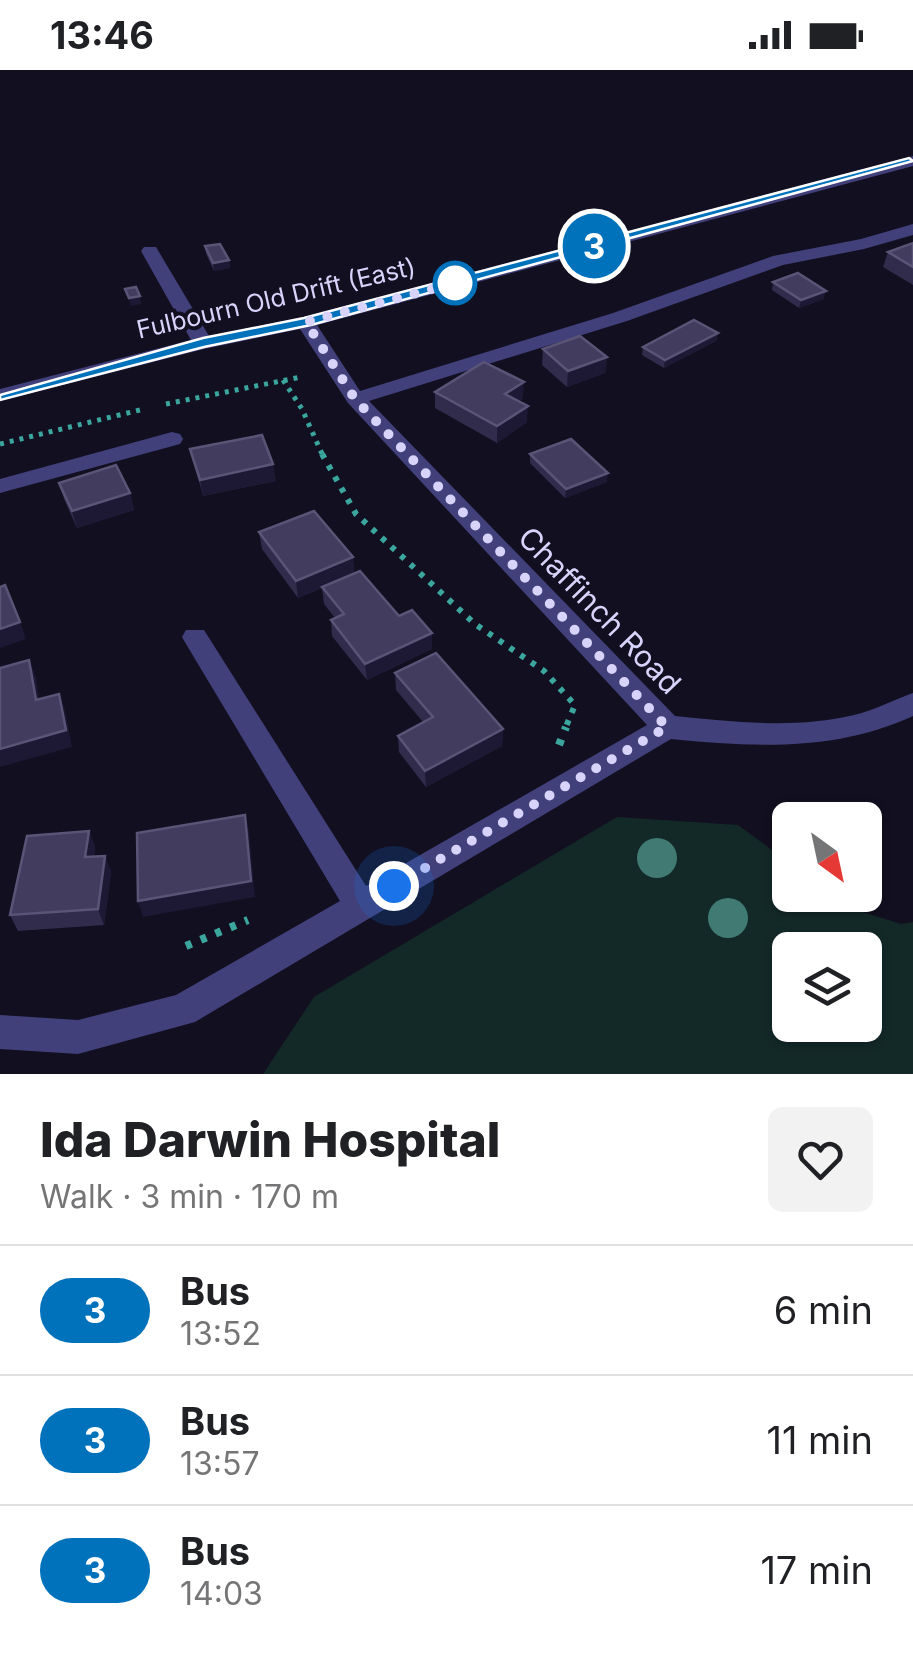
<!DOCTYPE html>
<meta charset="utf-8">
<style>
:root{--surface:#fff;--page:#f2f2f2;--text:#202124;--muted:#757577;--line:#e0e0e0}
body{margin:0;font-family:Inter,sans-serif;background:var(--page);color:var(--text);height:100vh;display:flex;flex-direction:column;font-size:38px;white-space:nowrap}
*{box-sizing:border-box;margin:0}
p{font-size:32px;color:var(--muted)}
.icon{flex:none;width:55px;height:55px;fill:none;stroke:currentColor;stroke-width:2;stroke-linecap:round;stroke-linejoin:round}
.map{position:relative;height:1004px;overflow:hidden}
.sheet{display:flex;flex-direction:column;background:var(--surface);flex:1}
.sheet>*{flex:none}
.badge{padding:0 20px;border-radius:32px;font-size:35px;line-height:65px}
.needle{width:65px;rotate:147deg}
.buttons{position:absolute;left:772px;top:732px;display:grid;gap:20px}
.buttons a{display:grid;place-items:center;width:110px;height:110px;border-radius:15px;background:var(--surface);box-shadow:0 2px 8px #0004;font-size:50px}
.you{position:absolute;width:50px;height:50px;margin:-25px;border:8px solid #fff;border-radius:50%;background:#1a73e8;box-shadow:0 0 0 15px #1a73e833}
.map>.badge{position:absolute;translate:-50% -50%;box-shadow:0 0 0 5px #fff}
.round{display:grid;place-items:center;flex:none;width:105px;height:105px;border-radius:15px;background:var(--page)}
.head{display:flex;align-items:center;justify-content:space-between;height:170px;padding:0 40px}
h1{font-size:48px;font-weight:800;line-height:75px}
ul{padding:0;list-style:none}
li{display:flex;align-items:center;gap:30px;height:130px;padding:0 40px;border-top:2px solid var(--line)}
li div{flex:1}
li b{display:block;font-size:38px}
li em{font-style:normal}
li .badge{min-width:110px;font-weight:700;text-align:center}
.status{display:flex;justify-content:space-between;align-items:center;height:70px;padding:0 50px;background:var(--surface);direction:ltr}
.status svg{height:28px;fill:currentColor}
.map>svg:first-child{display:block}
.green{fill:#132928;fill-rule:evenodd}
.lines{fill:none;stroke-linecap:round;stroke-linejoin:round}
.path-far2{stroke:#3ba69e;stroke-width:5;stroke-dasharray:4 6;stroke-linecap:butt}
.path-far1{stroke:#3ba69e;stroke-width:6;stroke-dasharray:5 8;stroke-linecap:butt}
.path{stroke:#3ba69e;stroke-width:8;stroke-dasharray:6 10;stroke-linecap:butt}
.minor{fill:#41407a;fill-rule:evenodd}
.tree{fill:#417a72}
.wall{fill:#312b4c}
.shaded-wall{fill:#1d1833}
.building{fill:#423d5f;stroke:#5a5477;stroke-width:2.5}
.line{fill:#0072bc;stroke:#fff;stroke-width:2.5}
.walk{stroke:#d7d3fa;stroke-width:10;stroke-dasharray:0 18}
.stop-dot{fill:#fff;stroke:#0072bc;stroke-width:5}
.labels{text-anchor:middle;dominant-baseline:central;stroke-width:8;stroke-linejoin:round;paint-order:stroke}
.far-street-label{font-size:25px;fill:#d7d3fa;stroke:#120f20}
.street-label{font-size:30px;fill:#d7d3fa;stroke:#120f20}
</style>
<div class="status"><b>13:46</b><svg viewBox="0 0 49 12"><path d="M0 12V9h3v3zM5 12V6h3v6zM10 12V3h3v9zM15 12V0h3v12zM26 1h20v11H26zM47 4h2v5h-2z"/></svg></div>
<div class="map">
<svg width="913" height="1004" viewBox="0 0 913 1004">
<rect width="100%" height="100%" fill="#120f20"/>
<path class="green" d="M617,747l121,8 52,38v32h43l20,14 48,15 12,-2v152h-650l51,-77zM790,880h75v75h-75z"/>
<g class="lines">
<g class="path-far2">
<path d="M283,310l19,29 21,47"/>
<path d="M166,334l135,-27"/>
<path d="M0,374l144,-35"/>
</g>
<path class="path-far1" d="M322,384l34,60 119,110 69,47 31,34 -10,24"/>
<g class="path">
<path d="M559,675l7,-18"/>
<path d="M186,876l62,-26"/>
</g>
<g class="minor">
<path d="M913,86v10l-596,159 43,66 253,-78 160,-57 88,-17 52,-15v11l-49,14 -81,16 -156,56 -258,80 306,315c59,6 121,13 179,-1 21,-5 39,-15 59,-22v23c-78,36 -159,31 -242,23l-476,283 -117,32 -78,-5v-34l78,5 98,-25 164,-94 -154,-257 -4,-7 4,-7h18l162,256 281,-161 -299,-322 -48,-74 -96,20 -204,52v-12l191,-49 -50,-89 3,-4h12l53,89 94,-19z"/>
<path d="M172,362l8,2 3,5 -3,5 -180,49v-14z"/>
</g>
</g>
<g class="tree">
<circle cx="657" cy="788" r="20"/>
<circle cx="728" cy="848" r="20"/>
</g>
<g class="wall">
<path d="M913,173v42l-30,-18 5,-15z"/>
<path d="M205,176l24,14 1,8 -16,3 -8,-17z"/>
<path d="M773,212l51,17 -25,9 -27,-18z"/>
<path d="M718,263l-2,8 -52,27 -22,-13 1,-8z"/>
<path d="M543,279l64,8 -2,16 -38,14 -25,-22z"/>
<path d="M435,322l88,6 -4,3 8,21 -30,21 -62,-35z"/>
<path d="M190,379l86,32 -73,15z"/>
<path d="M530,384l77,28 -42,16 -35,-35z"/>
<path d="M59,413l71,10 4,17 -57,18 -13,-29z"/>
<path d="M259,462l94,25 1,16 78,76 -65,31 -35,-44 -1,-16 4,-2 -11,-14 -2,-16 -24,10 -36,-49z"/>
<path d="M395,603l108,56 -1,17 -76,41 -27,-35 -1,-16 25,-14 -27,-32z"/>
<path d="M89,761l6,16 -1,9h11l6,16 -7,53 -86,6 -8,-16z"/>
</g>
<g class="shaded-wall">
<path d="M229,190l1,8 -16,3 -1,-8z"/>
<path d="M826,221l-2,8 -25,9 2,-8z"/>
<path d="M140,226l1,8 -10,2 -2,-8z"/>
<path d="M718,263l-2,8 -52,27 1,-8z"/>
<path d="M607,287l-2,16 -38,14 1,-16z"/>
<path d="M524,312l-1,16 -18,12v-16z"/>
<path d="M528,336l-1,16 -30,21v-17z"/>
<path d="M273,394l3,17 -73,15 -3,-16z"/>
<path d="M608,403l-1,9 -42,16 1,-9z"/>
<path d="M130,423l4,17 -57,18 -5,-17z"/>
<path d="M353,487l1,17 -56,24 -2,-17z"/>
<path d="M20,552l6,17 -26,9v-19z"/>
<path d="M432,563v16l-65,31 -2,-16z"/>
<path d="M29,590l7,17 6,39 -6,-16z"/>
<path d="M59,624l6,16 7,37 -72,20v-18z"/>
<path d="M503,659l-1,17 -76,41 -1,-16z"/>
<path d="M245,745l4,16 6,66 -112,20 -5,-16z"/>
<path d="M89,761l6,16 -4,26 -6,-16z"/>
<path d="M105,786l6,16 -7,53 -6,-16z"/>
</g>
<g class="building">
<path d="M913,173v24l-25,-15z"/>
<path d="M220,174l9,16 -16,3 -8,-17z"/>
<path d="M798,203l28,18 -25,9 -28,-18z"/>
<path d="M136,217l4,9 -11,2 -4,-9z"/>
<path d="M694,250l24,13 -53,27 -22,-13z"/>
<path d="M580,266l27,21 -39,14 -25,-22z"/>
<path d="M484,292l40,20 -19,12 23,12 -31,20 -62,-34z"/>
<path d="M262,365l11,29 -73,16 -10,-31z"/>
<path d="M571,369l37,34 -42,16 -36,-35z"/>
<path d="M116,395l14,28 -58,18 -13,-28z"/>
<path d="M314,441l39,46 -57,24 -37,-49z"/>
<path d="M360,501l39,45 13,-6 20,23 -67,31 -34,-44 13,-6 -22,-27z"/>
<path d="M5,515l15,37 -20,7v-42z"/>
<path d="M436,583l67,76 -78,42 -27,-35 35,-19 -38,-44z"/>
<path d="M29,590l7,40 23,-6 7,36 -66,19v-81z"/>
<path d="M245,745l6,66 -113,20 -1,-68z"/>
<path d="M89,761l-4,26 20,-1 -7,53 -88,6 17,-79z"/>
</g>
<path class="line" d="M909,88l4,3 -602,164 -107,22 -204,53v-5l203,-57 101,-20z"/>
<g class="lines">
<path class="walk" d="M394,816l273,-159 -312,-328 -49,-77 149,-39"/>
</g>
<circle class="stop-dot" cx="455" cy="213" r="20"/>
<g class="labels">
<g class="far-street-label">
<text transform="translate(276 228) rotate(-13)">Fulbourn Old Drift (East)</text>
</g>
<g class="street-label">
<text transform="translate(600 540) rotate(46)">Chaffinch Road</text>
</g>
</g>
</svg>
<div class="buttons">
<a><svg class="needle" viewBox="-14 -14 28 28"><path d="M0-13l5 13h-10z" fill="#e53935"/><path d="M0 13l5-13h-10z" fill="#757577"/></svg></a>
<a><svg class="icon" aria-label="layers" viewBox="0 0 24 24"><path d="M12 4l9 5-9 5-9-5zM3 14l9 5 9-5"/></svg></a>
</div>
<div class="you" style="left:394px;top:816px"></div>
<b class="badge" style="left:594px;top:176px;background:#0072bc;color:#fff">3</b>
</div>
<section class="sheet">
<div class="head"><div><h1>Ida Darwin Hospital</h1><p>Walk · 3 min · 170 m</p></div><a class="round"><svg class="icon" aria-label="heart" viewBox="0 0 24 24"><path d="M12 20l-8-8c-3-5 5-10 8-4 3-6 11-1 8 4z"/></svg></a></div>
<ul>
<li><span class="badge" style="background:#0072bc;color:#fff">3</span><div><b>Bus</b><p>13:52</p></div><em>6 min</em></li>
<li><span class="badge" style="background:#0072bc;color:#fff">3</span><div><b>Bus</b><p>13:57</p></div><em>11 min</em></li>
<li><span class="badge" style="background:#0072bc;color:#fff">3</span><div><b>Bus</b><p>14:03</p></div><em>17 min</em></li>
</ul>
</section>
